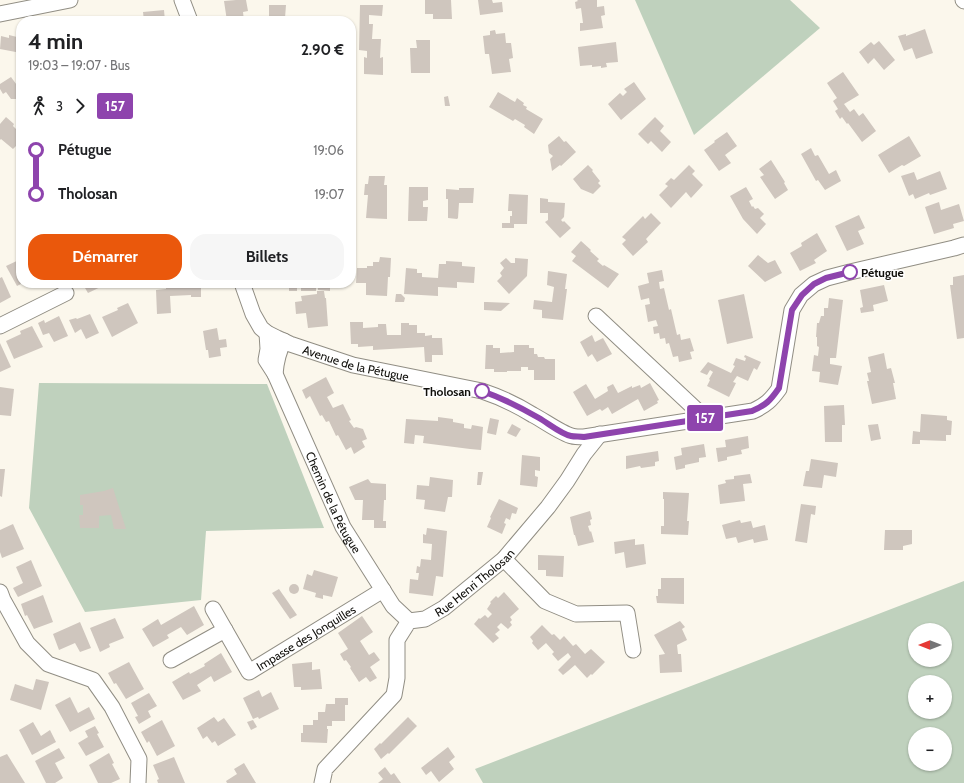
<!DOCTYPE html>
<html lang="fr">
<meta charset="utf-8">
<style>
:root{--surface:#fff;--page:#f6f6f6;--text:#202124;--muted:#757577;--accent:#ea580c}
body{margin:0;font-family:Cabin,sans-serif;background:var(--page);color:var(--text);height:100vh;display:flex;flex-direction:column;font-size:15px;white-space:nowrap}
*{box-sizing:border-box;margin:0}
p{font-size:13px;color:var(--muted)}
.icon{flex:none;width:22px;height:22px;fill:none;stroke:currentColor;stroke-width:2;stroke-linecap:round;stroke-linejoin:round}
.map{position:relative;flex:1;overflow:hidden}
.drawer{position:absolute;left:16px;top:16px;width:340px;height:272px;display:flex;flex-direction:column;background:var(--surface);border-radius:16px;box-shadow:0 1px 3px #0004}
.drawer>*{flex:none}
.badge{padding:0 8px;border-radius:3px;font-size:14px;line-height:26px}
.needle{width:26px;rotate:270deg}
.buttons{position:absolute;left:908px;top:623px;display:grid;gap:8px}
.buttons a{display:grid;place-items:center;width:44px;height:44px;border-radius:50%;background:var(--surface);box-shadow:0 1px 3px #0004;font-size:20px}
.map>.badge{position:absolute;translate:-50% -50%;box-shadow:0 0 0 2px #fff}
.legs{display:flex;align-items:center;gap:6px;height:44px;padding:0 12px;font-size:13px}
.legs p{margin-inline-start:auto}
.overview{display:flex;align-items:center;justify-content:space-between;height:68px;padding:0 12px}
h1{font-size:22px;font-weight:700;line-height:30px}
.cta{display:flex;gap:8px;margin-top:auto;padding:8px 12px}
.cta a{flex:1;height:46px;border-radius:16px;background:var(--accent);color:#fff;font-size:16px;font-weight:700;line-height:46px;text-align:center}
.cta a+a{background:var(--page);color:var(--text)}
ul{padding:0 12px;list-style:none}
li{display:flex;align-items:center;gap:14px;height:44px;font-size:15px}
li i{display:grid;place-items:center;width:6px;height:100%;margin:0 5px;background:currentColor}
li i::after{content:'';width:10px;height:10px;margin:-5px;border:3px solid;border-radius:50%;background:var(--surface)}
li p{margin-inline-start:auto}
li:first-child i{background:linear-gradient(#0000 50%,currentColor 0)}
li:last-child i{background:linear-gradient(currentColor 50%,#0000 0)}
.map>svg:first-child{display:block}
.green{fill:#bfd1bd;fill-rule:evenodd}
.building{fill:#cfc6be}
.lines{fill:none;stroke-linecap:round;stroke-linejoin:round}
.minor-casing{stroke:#918e84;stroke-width:17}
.minor{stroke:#fff;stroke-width:15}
.line-1-casing{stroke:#fff;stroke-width:9}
.line-1{stroke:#8e44ad;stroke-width:6}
.stop-1-dot{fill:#fff;stroke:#8e44ad;stroke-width:2}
.labels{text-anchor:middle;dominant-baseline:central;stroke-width:3;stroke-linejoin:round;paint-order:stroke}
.stop-label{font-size:12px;font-weight:bold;fill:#100f0b;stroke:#fff;text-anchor:start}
.street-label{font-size:12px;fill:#100f0b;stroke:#fff}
</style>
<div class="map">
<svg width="964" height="783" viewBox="0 0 964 783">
<rect width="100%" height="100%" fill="#fbf7ec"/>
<g class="green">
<path d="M635,0h155l30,28 -126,107z"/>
<path d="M39,383l228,1 57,144 -118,3 -5,69 -116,12 -56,-104z"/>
<path d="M964,581v202h-481l-8,-14zM915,630h30v30h-30zM915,682h30v30h-30zM915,734h30v30h-30z"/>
</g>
<g class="building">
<path d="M236,0h10l2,11 -5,1 1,9h-17l-3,-20z"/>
<path d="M425,0h26l1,19h-19v-5h-8z"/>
<path d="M478,0h14l1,3 9,-1 1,10 -23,3z"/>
<path d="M577,0h20v7l7,-1 1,9 -4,1 2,12 -23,3v-8h3l-2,-15 -5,1 -1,-7 3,-1z"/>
<path d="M269,5h17l-1,13h3v3h-19z"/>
<path d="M360,5h23l-1,11 -13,-1v9h4l-1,15h9l-1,19 3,-1v18l-19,-1v-17l3,1v-7l-8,-1z"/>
<path d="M164,10l1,11h-21l-1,-9z"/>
<path d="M122,16l1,5h-23v-2z"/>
<path d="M925,29l8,24 -17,6 -4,-11 -8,3 -6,-15 8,-2v2z"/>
<path d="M495,30l1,4 9,-1 1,10h5l2,15 -4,1 2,13 -19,2 -3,-20h-4l-2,-18 7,-1v-4z"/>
<path d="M18,31h3v22l-21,-4 1,-13 8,2v-3l8,2z"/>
<path d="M416,40h14v33h-19l-1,-25h7z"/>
<path d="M879,41l16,19 -11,10 -10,-12 -6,6 -9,-12 12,-10 3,3z"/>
<path d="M616,42l2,20 -12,1 1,4 -6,1v-2l-9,1v-2l-12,1 -2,-19z"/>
<path d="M843,72l16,23 -15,9 6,8 4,-3 5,7 4,-3 13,18 -14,11 -14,-19 -1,1 -5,-7 -2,2 -5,-8 3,-2 -5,-8 4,-3 -10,-15z"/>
<path d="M11,77l8,11h2v14l-5,-1v-2h-5l-5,-7 -3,2 -3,-5v-5z"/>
<path d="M634,82l12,17 -25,21 -13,-16 12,-11 3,3 4,-4 -3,-3z"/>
<path d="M498,92l17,10 2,-4 7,5 -1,2 4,2 -1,2 17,10 -9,15 -10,-7 1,-2 -10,-6 -2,2 -24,-14z"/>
<path d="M448,96l2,10h-5l-1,-9z"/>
<path d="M6,117l8,7 -1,2 8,8v7l-8,8 -12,-10 -1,1v-16z"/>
<path d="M655,117l9,9 -4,5 11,11 -9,10 -11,-11 -3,3 -10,-10z"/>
<rect x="351" y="129" width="2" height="26"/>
<path d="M727,132l10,14 -12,9 6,8 -12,8 -15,-21 11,-8 -1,-1z"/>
<path d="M559,136l5,6 2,-1 10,11 -15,14 -1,-1 -8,6 -2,-12 3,-3 -4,-3 -1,-8z"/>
<path d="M909,136l12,20 -17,10 -2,-1 -13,8 -11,-18z"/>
<path d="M811,148l4,8 3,-1 11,19 7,-4 5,11 -16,9 -7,-10 -2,1 -15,-27z"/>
<path d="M771,160l14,22 -1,1 4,7 -13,9 -15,-22 4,-2 -5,-6z"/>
<path d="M588,165l5,5 -1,1 8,10 -2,2 3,3 -8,8 -12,-5 -8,-10z"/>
<path d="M689,165l6,6 -3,3 11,11 -12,13 -5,-6 -15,16 -12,-13 9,-9 -3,-2 6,-6 3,2z"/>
<path d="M940,171l7,18 -17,6 -1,-2 -14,6 -2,-5 -4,2 -8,-20 13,-4 3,8z"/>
<path d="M369,176h16l-1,9h3v34l-21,-1 2,-23h-4l1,-11h3z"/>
<path d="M409,187h19v13l-5,1v6h5l-1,14h-19z"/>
<path d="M746,187l7,12 -4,2 3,6 1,-1 2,3 3,-1 6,6 -4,4 6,6 -9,10 -14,-15 -13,-23z"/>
<path d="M459,188h15l-1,15h-14l-1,15 -1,1 -9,-1v-19h-2v-10l13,1z"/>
<path d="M509,194l19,1 -1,29h-13v4h-12v-5h8v-7h2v-5h-4z"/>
<path d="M540,198l8,1v3l17,1 -1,14 -3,3 2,2 1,-1 7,7 -11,10 -15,-16 3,-2v-7h-8z"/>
<path d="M939,202l2,8 18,-6 5,17 -11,3 1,4 -20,6 -9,-27z"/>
<path d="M651,213l10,10 -15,16 2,3 -15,14 -11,-12 4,-4 -4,-3 21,-21 2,3z"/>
<path d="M859,215l6,13 -7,3 6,13 -17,7 -12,-25z"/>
<path d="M817,233l10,18 -13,9 2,3 -16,8 -10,-18 12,-7 -1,-3z"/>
<path d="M581,241l10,9 -1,1 9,8 -2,2 6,5 1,-1 15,9 -11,14 -36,-27 4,-5 -5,-4z"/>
<path d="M758,255l10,8 7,-3 7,13 -17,9 -17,-16z"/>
<path d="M380,257l11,1 -1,19h-2l-1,19 -21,-1v-12h-10l1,-15h10v-2h6v-4h6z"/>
<path d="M506,258l5,5h4v-5l13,1 -1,17 -18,18 -12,-13 5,-5 -2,-3 4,-5 -4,-5z"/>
<path d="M21,259v25l-4,2 -11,-20z"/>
<path d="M446,261l16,1v4l13,1 -1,16 -17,-1v6l-19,-1v9l-34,-2 2,-26 11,1v4h5v4l16,1 1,-14h7z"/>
<path d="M662,270l2,11 -5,1 1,7 4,-1 5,22 2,-1 6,26 3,-1 1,6 9,-2 4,13 -4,1 2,7 -13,3 -1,-6 -5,1 -4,-14 -3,1 -1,-6 -5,1 -1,-6 -5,1 -1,-7 5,-1 -2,-6 -8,2 -3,-17 5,-1 -1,-6 -8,2 -3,-14 11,-3 -2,-10z"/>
<path d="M548,271l19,3 -2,15h2l-4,31 -21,-2v-8l-9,-1 1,-9 18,2 2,-15 -7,-2z"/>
<path d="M964,275v63l-7,1 -7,-54h3v-8z"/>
<path d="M2,277l9,20 -11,6v-25z"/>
<path d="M82,283h27l-21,10z"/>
<path d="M166,283h31v4h4v10h-10v-2l-21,1 1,17 -14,1 -1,-24 10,-1z"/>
<rect x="289" y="283" width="8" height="8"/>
<path d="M884,285l4,16 -15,4 1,6 -13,2 -1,-5 3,-1 -3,-17z"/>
<rect x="301" y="287" width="15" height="4"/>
<path d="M318,287h12v4l-12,-1z"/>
<path d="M317,291h7l1,7h1l2,28 -20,2 -2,-15 -10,1 -1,-12 7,-1 -1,-5 16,-2z"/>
<path d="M396,294h5l4,4 -1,4h-9z"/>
<path d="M744,294l9,44 -26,6 -9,-44z"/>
<path d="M829,298l14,2 -7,58h-6v6l12,2 -4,19 -19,-3 1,-10 -8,-1 2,-16 4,1 1,-9 -2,-1v-9h-1l1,-14h2l2,-7h3v-8h4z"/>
<path d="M484,302h3l23,1 -9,8 -17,-1z"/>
<path d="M128,303l10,20 -26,14 -10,-20 16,-7 -1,-2z"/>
<path d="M90,314l9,19 -13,6 -5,-10 -6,4 -6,-13 7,-2 1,1z"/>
<path d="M59,316l9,20 -14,6 -5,-9 -6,2 -5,-12 6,-3 1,3z"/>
<path d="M350,322h13v6l15,-1v-3h8l1,11h14v-12h8v2h8v8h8v3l7,-1v3h10l1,17h-11v7h-7l-1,-15 -51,3v-4l-15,1v-3h-7z"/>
<path d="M32,326l11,21 -29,12 -8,-18 15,-7 -1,-3z"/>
<path d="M217,328l2,12 7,-1 1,8 -7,1 1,8 -12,2 -1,-8h-2l-3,-19z"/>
<path d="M592,335l3,7 8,-4 9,16 -15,8 -5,-8 -4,3 -8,-15z"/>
<path d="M0,343l11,24 -11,5z"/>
<path d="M486,345h7v3h7v5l14,-1v-7h15v3h5v6h3l1,3h6l1,2h10v21h-21v-10h-6v-3h-7v4h-14v1h-13v-3h-9z"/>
<path d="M884,353l3,16 4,-1 4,15h-2l3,16 -24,5 -5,-23h2l-2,-8 4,-1 -3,-15z"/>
<path d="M745,355l16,7 -4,8 -3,-2 -6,13 -11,-5 -4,6 3,1 -7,14 -22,-11 3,-6 -1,-1 4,-7 -3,-2 -3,5 -7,-3 8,-10 23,11 4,-7 -2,-1 3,-7 9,3 1,-3 -2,-1z"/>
<path d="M326,377l8,16 -7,4 6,11 10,-4 8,16 -2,1 5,7 2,-1 7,2 4,10 -5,2 3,6 -11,7 -3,-7 -5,3 -8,-15 -2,1 -7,-15 -3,1 -4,-7 -2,1 -10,-20 -4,3 -4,-9z"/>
<path d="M650,383l9,17 -2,1 1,2 -14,8 -6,-12 -26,15 -4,-7 -6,4 -2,-2 -13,7 -14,-24 13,-8 9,15 13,-8 -1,-4 6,-3 5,9 14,-7v2l8,-3 1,3z"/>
<path d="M0,387l14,2 -3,27 -11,-1z"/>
<path d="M844,405l1,20h-3v17h-17l-1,-36z"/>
<path d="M921,414l26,2v4l5,1 -1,14h-5v6l-26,-1v4h-8l1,-13 7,1z"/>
<path d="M438,417l15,2v3l11,2v4l7,1 1,-4 11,2 -2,23 -11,-1 -47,-6 1,-7 -9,-1 -1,9 -10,-1 2,-24 32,2z"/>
<path d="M490,418l9,2 -3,15 -9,-2z"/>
<path d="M512,424l9,5 -5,8 -9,-4z"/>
<path d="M878,424l3,15 -10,2 -3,-16z"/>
<path d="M748,436l1,12 -8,2 1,4 -15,3v3l-9,2 -2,-14 10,-1 -1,-7z"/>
<path d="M704,444l2,13 -7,1v4l-14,3v3l-9,2 -2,-13 8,-2 -1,-7z"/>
<path d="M658,451l1,10 -4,1v4l-14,2 -1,-2 -14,3v-13z"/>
<path d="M522,455l18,2v14l-5,-1v6l3,1 -1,10 -17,-2z"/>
<path d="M811,459l27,4 -2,14 -12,-2 -2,13 -19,-2 3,-15h3z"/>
<path d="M0,469h5l-3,28 -2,-1z"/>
<path d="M478,472h5l-2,13h-4z"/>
<path d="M750,474l2,9 -9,1 2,17 -25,3 -2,-19 8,-2 -1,-3 9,-1v-3z"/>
<path d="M430,477l23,3 -1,17h-4l-3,15 -21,-3 1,-9 -9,-1 1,-14 12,1z"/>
<path d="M368,479l3,4 15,1v16h-2l-1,21h3v7h-12v-8h-12l1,-20h-8l-6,-13z"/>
<path d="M113,488l13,41h-12l-3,-14 -12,1v12h-19l-1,-13h4v-10h-3v-10l24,-4z"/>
<path d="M663,492l26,1 -2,28h2l-1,14 -27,-1v-8h3v-27h-1z"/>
<path d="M499,499l19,9 -2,6 -4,-1 -2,7 -4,-2 -2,5 2,1 -4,10 -15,-7 4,-9 -1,-1z"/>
<path d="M801,504l15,2 -1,9 -4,-1 -4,29 -12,-2z"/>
<path d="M590,511l2,8 -2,1 1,5 -3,1 2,6 1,-1 3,11 -16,4 -3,-11h-1l-4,-18z"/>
<path d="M740,520l1,3 10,-2 2,7 12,-3 3,15 -14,3 -1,-4 -15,4 -2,-6 -10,2 -4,-14z"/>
<path d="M13,524l11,25 -22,9 -2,-6v-22z"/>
<path d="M427,528l20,3 -4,46 -7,-1 -3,20 -24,-3 1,-14 8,1 1,-7h-3l1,-7 3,1 1,-8 10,1 1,-16 -9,-1v-9l3,1z"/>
<path d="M885,530h27v14l-9,2v4h-19z"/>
<path d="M635,539v6l9,-1 2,20 -20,4 -2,-16 -9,2 -1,-12z"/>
<path d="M538,555l26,1 -1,21 -17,-1v-6h-8z"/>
<path d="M31,560l11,26 -24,11 -5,-9 10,-5 -7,-16z"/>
<path d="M314,570l24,7 -6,20 -9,-2v4l-8,-2 1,-4 -13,-4 4,-15 5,2z"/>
<path d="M661,578h23v26l-27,-1 -1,-7h2v-7h3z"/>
<circle cx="294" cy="589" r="5"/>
<path d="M279,589l18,26 -7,4 -18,-26z"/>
<path d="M504,592l15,17 -9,8 2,3 -2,2 2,3 -4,4 -7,-6 -4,4 3,3 -5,4 4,4 -6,5 -19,-19 5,-6 1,1 5,-4 3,3 4,-4 -5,-5 4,-6 -1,-1 6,-6 2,2z"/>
<path d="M43,595l10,27 -19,7 -7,-14 -2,1 -4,-12z"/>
<path d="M194,606l10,19 -17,10 -6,-8 -14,8 2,3 -16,9 -11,-18 16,-10 3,6z"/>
<path d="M362,616l11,16 -13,9 9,14 5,-3 6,8 -10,7 7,11 -7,4 -4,-5 -7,5 -9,-14 1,-1 -5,-7 -2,1 -4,-7 8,-5 -10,-16z"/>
<path d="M115,618l9,20 -15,6 1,3 -10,5 -10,-24z"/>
<path d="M680,621l5,6 -3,2 5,11 -10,5 1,9h3l1,18 -22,1 -1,-18 6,-1 -11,-19z"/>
<path d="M80,622l11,26 -11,4 -5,-9 -16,7 -6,-16z"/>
<path d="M542,625l10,10 2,-1 6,6 4,-4 9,10 3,-2 9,10 6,-5 14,13 -13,13 -1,-1 -4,4 -12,-13 -7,6 -5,4 -5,-5 13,-13 -3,-4 -10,8 -6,-7 2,-2 -8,-9 -8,7 -6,-7 1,-2 -3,-4z"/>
<path d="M221,653l11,19 -18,10 -3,-6 -14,9 4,6 -18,9 -11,-18 17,-10 1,2 15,-8 -1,-2z"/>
<path d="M129,662l15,27 -18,10 -10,-16 -2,1 -6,-11z"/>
<path d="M312,662v8l8,-1 2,20 -21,1v-3h-7l-2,-23z"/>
<path d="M36,679l13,3 -8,28 -31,-10 5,-16 18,6z"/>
<path d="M259,690l3,7 9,-5 8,17 -20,10 -1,-2 -5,2 -10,-21z"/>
<path d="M149,693l8,13 -9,5 3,6 -12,7 -4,-7 3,-1 -7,-13z"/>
<path d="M70,697l8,16 11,-6 6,12 -25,13 -15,-27z"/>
<path d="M335,698h13v7h-3v16h-13v5h-5v3h1l-1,14 -26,-1v-9h2v-8h10v-5h5v-8h7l1,-8h9z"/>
<path d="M214,717l4,5 6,-4 12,17 -18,11 -3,-5 -3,2 -5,-7 -4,3 -6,-11z"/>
<path d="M408,717l9,9 -28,28 -1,-1 -7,6 -7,-10 6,-6 1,1z"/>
<path d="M162,720l13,26 -18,10 -8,-15 -2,2 -6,-11z"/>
<path d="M253,720l4,7 -6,3 -4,-8z"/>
<path d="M33,722l8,14 9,-6 6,12 -24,13 -13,-25z"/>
<path d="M95,726l4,7 -2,1 7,13 -18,9 -8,-13 10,-6 -3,-6z"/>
<path d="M448,747l7,10 -6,5 5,7 -15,13 -8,-11 -5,4 -5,-7z"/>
<path d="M59,748l6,10 -10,5 8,15 -8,5h-9l-11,-22z"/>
<path d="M109,753l5,10 -2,1 8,15 -9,4h-13l-9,-18z"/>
<path d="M7,754l18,29h-25v-26z"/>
<path d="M174,757l11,26h-27l-1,-3 2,-1 -6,-14z"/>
<path d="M244,763l12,20h-29l-1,-2 11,-7 -3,-5z"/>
<path d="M385,767l6,8 3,-2 7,10h-23l5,-4 -5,-6z"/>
</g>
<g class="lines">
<g class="minor-casing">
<g id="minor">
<path d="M182,0l8,21"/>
<path d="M963,0l1,1"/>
<path d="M0,14l70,-14"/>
<path id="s1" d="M242,283l11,31 8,14 6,5 10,5 13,6 63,21 129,26c18,6 35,14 51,24 10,5 29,19 39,21 3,1 8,1 12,1l169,-26c13,-6 18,-11 26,-22l13,-79 9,-15 13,-11 13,-6 23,-6 104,-24 10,-3"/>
<path d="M596,316l109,102"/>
<path d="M0,326l66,-33"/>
<path d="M267,333l1,16 -2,11 9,14c1,-12 3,-22 9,-33"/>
<path id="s2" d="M275,374l68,153 50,79 16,15"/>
<path d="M504,559l41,42 31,13 51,-1 6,37"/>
<path d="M0,592l3,8 24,43 21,21 45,16 19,27 27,52 -1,24"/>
<path id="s3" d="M213,609l36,63 134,-82"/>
<path d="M171,660l54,-30"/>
<path id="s4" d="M322,783l3,-14 69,-74 3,-17v-38l12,-19 16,-2 19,-11 60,-49 44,-52 19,-26 17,-27 16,-20"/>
</g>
</g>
<use href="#minor" class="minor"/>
</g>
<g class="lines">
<g class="line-1-casing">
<path id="line-1" d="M482,391c20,7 38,16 57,27 9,5 22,16 32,18 4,1 9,0 13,1l168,-26c14,-6 18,-10 27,-23l13,-78 10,-15 12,-11 12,-6 24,-6"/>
</g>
<use href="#line-1" class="line-1"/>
</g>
<g class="stop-1-dot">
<circle cx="850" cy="272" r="7"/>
<circle cx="482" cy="391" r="7"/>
</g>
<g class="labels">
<g class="stop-label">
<text x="861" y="272">Pétugue</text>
<text x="471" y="391" text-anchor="end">Tholosan</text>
</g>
<g class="street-label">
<text stroke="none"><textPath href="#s1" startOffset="151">Avenue de la Pétugue</textPath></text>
<text stroke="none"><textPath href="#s2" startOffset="141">Chemin de la Pétugue</textPath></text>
<text stroke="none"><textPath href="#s4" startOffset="271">Rue Henri Tholosan</textPath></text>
<text stroke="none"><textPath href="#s3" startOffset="139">Impasse des Jonquilles</textPath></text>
</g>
</g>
</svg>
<div class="buttons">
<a><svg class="needle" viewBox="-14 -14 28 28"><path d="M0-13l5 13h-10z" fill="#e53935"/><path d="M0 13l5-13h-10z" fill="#757577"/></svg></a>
<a>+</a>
<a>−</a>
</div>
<b class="badge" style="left:705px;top:418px;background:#8e44ad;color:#fff">157</b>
<section class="drawer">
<div class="overview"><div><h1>4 min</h1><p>19:03 – 19:07 · Bus</p></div><b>2.90 €</b></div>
<div class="legs"><svg class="icon" aria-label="walk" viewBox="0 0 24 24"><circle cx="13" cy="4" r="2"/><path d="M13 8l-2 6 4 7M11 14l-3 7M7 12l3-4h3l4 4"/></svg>3<svg class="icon" aria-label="forward" viewBox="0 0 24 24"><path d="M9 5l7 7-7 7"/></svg><b class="badge" style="background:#8e44ad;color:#fff">157</b></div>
<ul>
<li><i style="color:#8e44ad"></i><b>Pétugue</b><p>19:06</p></li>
<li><i style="color:#8e44ad"></i><b>Tholosan</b><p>19:07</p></li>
</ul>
<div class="cta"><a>Démarrer</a><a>Billets</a></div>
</section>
</div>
